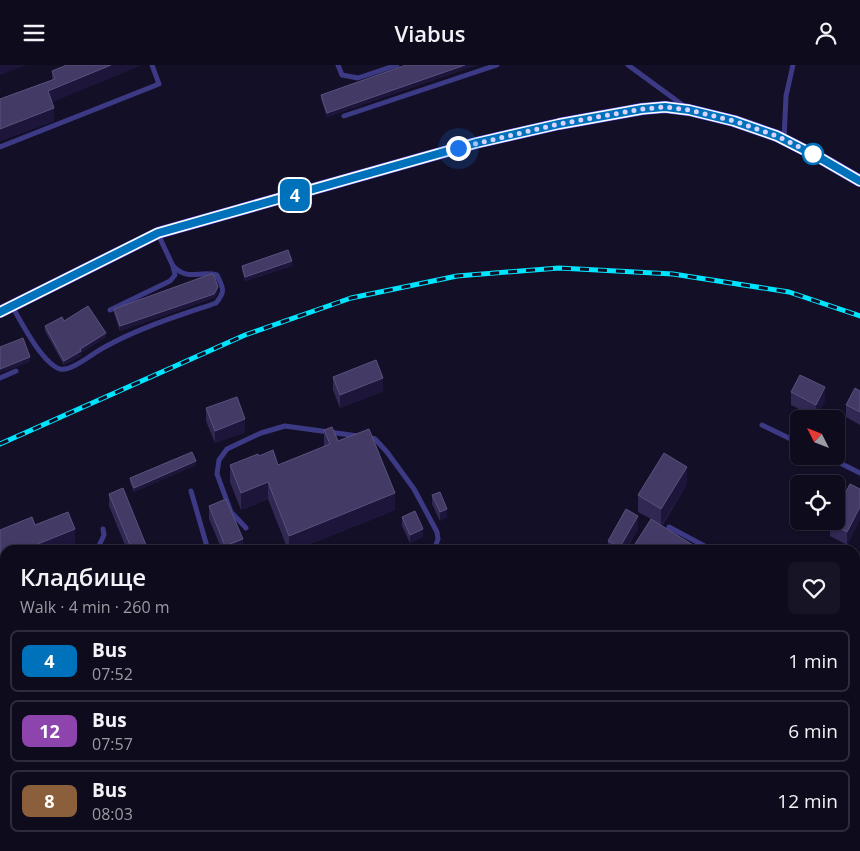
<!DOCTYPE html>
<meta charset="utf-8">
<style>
:root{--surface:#0e0b1c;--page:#171425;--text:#f1f3f6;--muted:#9b9ba3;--line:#2e2b3b}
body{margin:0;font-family:"Open Sans",sans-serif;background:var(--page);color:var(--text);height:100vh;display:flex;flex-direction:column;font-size:19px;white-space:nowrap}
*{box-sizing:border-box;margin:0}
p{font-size:16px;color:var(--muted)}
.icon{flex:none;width:28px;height:28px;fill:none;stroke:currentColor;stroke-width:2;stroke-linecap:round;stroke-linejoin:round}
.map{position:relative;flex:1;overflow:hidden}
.panel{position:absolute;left:0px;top:480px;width:860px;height:306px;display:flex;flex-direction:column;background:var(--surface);border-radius:15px 15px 0 0;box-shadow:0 1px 4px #0004,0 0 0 1px var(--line)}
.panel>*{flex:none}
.badge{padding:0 10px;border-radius:8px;font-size:18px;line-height:32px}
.needle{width:32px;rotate:312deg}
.buttons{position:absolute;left:790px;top:345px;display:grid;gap:10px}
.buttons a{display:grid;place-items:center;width:55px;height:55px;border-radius:8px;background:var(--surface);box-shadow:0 1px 4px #0004,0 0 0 1px var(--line);font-size:25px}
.you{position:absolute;width:25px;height:25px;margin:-12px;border:4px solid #fff;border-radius:50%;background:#1a73e8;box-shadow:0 0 0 8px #1a73e833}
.map>.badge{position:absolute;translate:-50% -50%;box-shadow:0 0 0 2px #fff}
.round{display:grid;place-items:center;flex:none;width:52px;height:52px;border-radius:8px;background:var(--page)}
.headline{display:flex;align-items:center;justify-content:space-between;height:85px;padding:0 20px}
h1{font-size:24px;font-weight:600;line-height:38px}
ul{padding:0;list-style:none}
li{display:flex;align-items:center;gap:15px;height:62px;margin:0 10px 8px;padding:0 10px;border:2px solid var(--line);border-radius:8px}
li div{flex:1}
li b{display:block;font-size:19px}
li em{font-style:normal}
li .badge{min-width:55px;font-weight:700;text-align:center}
header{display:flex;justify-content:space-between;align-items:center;height:65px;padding:0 20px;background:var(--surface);font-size:22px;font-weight:600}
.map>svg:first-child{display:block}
.green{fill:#12302f}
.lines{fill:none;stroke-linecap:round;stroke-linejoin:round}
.path{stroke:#2fb8b0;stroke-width:2;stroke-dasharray:2.5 4;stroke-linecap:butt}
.service{stroke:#3d3a85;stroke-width:5}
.secondary{stroke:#6f6bff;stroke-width:12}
.primary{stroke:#c25bff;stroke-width:12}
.rail-casing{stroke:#00e5ff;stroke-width:5}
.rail{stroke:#130f26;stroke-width:3;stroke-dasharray:9;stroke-linecap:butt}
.wall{fill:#312854}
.shaded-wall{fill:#1d163a}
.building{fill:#433a66;stroke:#5a527e}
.line-casing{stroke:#fff;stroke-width:11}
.line{stroke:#0072bc;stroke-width:8}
.walk{stroke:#d9d4ff;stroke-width:5;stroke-dasharray:0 9}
.stop-dot{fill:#fff;stroke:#0072bc;stroke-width:2.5}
</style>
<header><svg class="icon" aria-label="menu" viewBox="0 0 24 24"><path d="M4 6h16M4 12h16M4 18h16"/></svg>Viabus<svg class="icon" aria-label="person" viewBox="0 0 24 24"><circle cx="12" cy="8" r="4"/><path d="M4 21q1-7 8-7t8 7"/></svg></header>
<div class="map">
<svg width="860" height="786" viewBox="0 0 860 786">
<rect width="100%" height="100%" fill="#130f26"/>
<path class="green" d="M149,781h367l3,5h-374z"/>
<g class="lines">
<g class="path">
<path d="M855,721l5,-6"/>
<path d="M801,786l4,-5"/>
</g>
<g class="service">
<path d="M338,0l4,10 16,3 39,-13"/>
<path d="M628,0l56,41"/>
<path d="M344,51l153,-51"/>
<path d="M784,74l2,-43 7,-31"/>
<path d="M0,82l159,-63 -7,-19"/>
<path d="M12,241c9,16 30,57 48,63 11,3 33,-16 43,-21 35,-20 75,-32 113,-45 10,-12 7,-15 1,-28 -18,-5 -28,7 -44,-9"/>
<path d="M110,245l60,-29 5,-6 -2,-9 -15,-32"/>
<path d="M0,313l16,-7"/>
<path d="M762,360l37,18"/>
<path d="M367,372l8,2 12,13 27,37 23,43 1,7 -4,11"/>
<path d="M826,391l34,17"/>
<path d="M191,426l17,59"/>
<path d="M669,462l43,23"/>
<path d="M246,463l-15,-16 -14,-38 2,-14 8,-11 34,-16 24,-7 73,10"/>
<path d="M97,485l7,-15 -1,-6"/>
<path d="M0,555l5,-1"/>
<path d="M855,583l5,4"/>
<path d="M0,691l4,5"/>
<path d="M610,781l6,5"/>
<path d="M747,786l3,-5"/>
<path d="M792,786v-5"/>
</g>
<path class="secondary" d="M0,247l158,-79 318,-90 83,-19 83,-15 23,-2 24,3 45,11 43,15 45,23 38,22"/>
<g class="primary">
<path d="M855,771l5,-7"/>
<path d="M843,786l4,-5"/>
</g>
<g class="rail-casing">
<path id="rail" d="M0,379l245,-109 106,-37 106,-22 102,-8 114,6 116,18 71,24"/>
</g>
<use href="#rail" class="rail"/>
</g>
<g class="wall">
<path d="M141,0l-89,37 2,19 -54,20v-42l52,-19v-9z"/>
<path d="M406,0h71l-150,52 -6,-18v-4z"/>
<path d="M242,201h50l-47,15 -3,-11z"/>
<path d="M218,227l-4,6 -94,33 -6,-18v-4z"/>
<path d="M64,256l42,16 -25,16v3l-17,9 -19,-34v-5z"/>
<path d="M333,312l50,14 -43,17 -7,-18z"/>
<path d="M860,326v34l-14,-8v-12z"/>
<path d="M791,327l34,8 -9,17 -25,-12z"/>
<path d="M206,343l39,24 -30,11 -9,-22z"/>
<path d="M324,365l14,11 57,69 -100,40h-7l-20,-51 -27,11 -11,-28v-17l29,-9 19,9 46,-18z"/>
<path d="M196,400l-62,27 -4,-10v-4z"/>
<path d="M687,419l-25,42 39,24h-66v-6l16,-25 -13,-7v-17z"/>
<path d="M860,424v30l-13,26 -17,-9v-13z"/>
<path d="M109,429l39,56h-21l-18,-44z"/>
<path d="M432,430l15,22 -7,4 -8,-17z"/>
<path d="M209,441l34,44h-21l-13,-31z"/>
<path d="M402,452l21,20 -13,6 -8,-17z"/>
<path d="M638,464l-12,21h-18v-9z"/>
<path d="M586,781h17l-1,5h-14l-2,-1z"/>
</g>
<g class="shaded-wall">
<path d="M0,0h27l-27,10z"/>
<path d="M111,0h30l-93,39v-13z"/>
<path d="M465,0h12l-150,52v-4z"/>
<path d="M54,43v13l-54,20v-12z"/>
<path d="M292,196v5l-47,15v-4z"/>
<path d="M218,222v5l-4,6 -94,33v-5z"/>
<path d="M106,268v4l-25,16v3l-17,9v-4z"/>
<path d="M30,292v5l-30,11v-4z"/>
<path d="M383,313v13l-43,17v-13z"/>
<path d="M825,322v13l-9,17v-12z"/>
<path d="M245,354v13l-30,11v-12z"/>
<path d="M196,396v4l-62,27v-4z"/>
<path d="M687,402v17l-26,42v-17z"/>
<path d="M268,417v17l-27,11v-17z"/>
<path d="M395,428v17l-100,40h-6v-14z"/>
<path d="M860,442v12l-13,26v-13z"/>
<path d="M447,444v8l-7,4v-9z"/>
<path d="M638,451v13l-12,21h-6v-3z"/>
<path d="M75,464v15l-14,6h-38z"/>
<path d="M423,464v8l-13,6v-8z"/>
<path d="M243,474v11h-18v-4z"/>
<path d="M5,492v16l-5,2v-16z"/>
<path d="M860,628v16l-5,6v-16z"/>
<path d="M51,781h1v5h-4z"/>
<path d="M600,781h3v5h-5v-2z"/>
</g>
<g class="building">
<path d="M67,0h44l-63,26 6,17 -54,21v-30l55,-20 -3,-8z"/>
<path d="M406,0h59l-138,48 -6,-18z"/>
<path d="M288,185l4,11 -47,16 -3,-11z"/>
<path d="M211,209l3,1 4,12 -4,7 -94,32 -6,-17z"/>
<path d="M88,241l18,27 -26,16 1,2 -17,10 -19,-35 17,-9 2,4z"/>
<path d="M23,273l7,19 -30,12v-22z"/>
<path d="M376,295l7,18 -43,17 -7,-18z"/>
<path d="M800,310l25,12 -9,18 -25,-13z"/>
<path d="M855,323l5,3v21l-14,-7z"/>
<path d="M237,332l8,22 -30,12 -9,-23z"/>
<path d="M332,362l6,14 31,-12 26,64 -106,43 -21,-54 -27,11 -11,-28 28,-11 1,2 14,-6 5,15 52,-21 -6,-14z"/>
<path d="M192,387l4,9 -62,27 -4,-10z"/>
<path d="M664,388l23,14 -26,42 -23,-14z"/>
<path d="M850,419l10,5v18l-13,25 -17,-9 1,-2h5v-10z"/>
<path d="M123,423l25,62h-16l-23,-56z"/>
<path d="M440,427l7,17 -7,3 -8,-17z"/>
<path d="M226,434l17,40 -18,7 -16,-40z"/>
<path d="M626,444l12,7 -18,31 -12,-6z"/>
<path d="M415,446l8,18 -13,6 -8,-18z"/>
<path d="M68,447l7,17 -52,21h-18v7l-5,2v-29l32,-13 3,8z"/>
<path d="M651,454l50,31h-56l-10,-6z"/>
<path d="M858,598l2,2v28l-5,6v-32z"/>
<path d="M26,781h25l-3,5h-21l1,-4z"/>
<path d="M594,781h6l-2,3z"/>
<path d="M734,782l6,4h-9z"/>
</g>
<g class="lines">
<g class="line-casing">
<path id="line" d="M0,247l158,-79 318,-90 83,-19 83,-15 23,-2 24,3 45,11 43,15 45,23 38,22"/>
</g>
<use href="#line" class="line"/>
<path class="walk" d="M458,83l101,-24 83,-15 23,-2 24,3 45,11 43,15 36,18"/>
</g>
<circle class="stop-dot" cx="813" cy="89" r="10"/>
</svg>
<div class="buttons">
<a><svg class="needle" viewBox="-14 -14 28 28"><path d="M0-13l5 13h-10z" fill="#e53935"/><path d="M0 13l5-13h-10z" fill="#9b9ba3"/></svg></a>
<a><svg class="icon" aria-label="locate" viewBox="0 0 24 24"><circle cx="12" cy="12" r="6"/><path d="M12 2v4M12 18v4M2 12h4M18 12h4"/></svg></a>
</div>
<div class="you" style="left:458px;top:83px"></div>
<b class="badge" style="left:295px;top:130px;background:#0072bc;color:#fff">4</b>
<section class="panel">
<div class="headline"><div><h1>Кладбище</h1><p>Walk · 4 min · 260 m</p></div><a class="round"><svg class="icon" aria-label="heart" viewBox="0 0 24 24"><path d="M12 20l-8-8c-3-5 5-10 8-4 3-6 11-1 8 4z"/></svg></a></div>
<ul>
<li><span class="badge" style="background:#0072bc;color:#fff">4</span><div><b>Bus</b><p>07:52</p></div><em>1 min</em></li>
<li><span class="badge" style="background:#8e44ad;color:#fff">12</span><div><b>Bus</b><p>07:57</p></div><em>6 min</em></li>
<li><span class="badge" style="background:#8b5e3c;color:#fff">8</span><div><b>Bus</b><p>08:03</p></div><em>12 min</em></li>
</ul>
</section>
</div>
